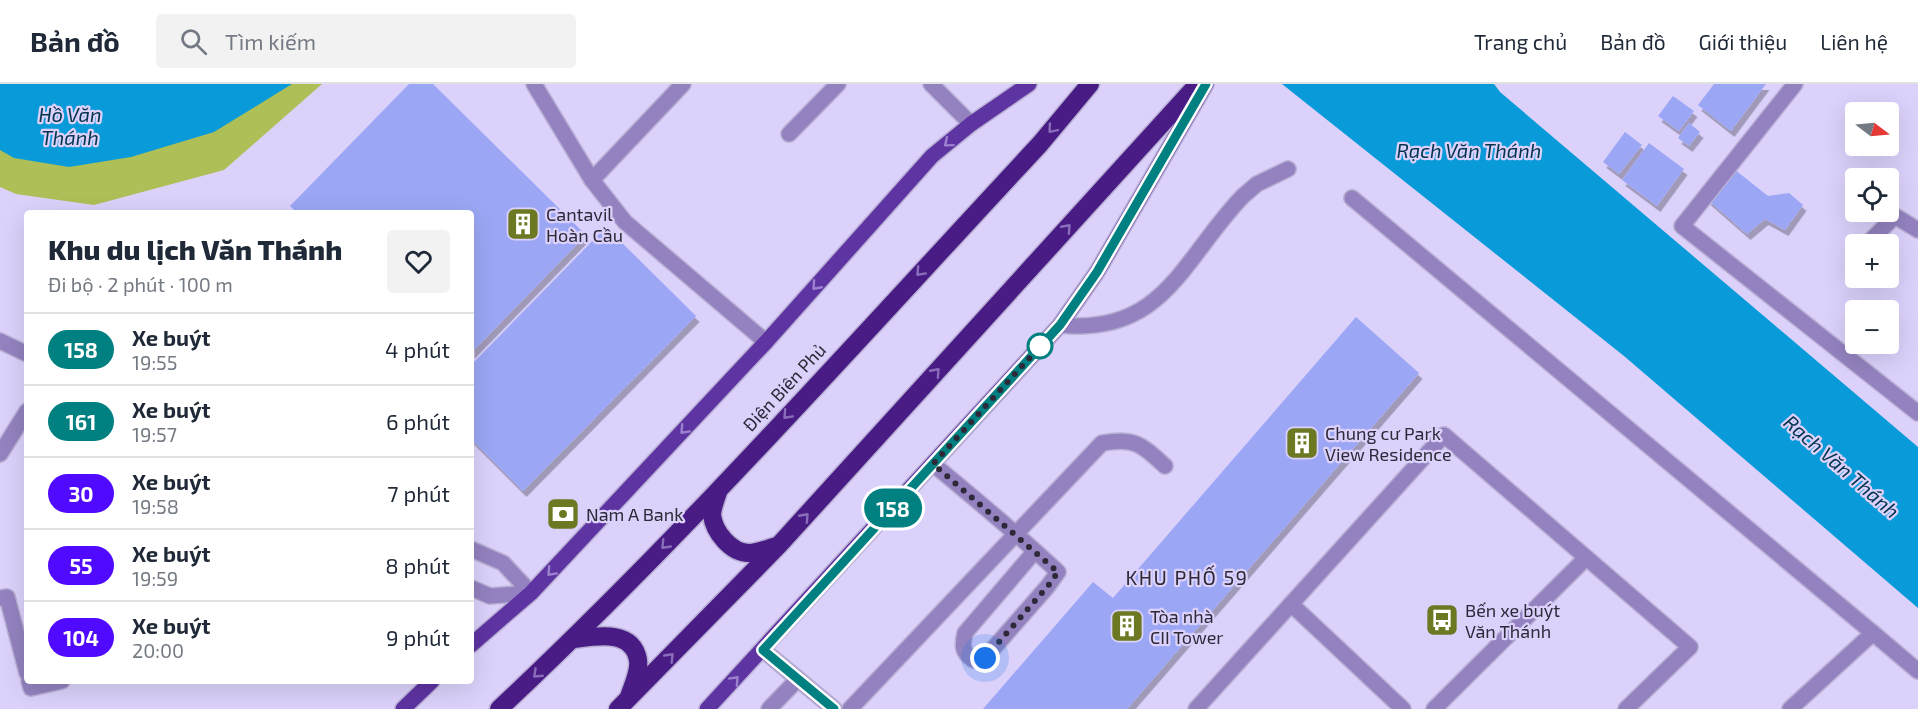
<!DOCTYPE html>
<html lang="vi">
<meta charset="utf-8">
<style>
:root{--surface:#fff;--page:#f2f2f3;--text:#1f2937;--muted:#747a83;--line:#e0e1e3}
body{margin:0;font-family:"Exo 2",sans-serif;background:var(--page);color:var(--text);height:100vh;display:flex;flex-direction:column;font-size:22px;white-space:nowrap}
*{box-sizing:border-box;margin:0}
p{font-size:20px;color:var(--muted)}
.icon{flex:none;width:33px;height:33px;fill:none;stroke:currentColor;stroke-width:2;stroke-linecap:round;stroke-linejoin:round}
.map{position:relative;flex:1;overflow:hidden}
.details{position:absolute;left:24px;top:126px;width:450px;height:474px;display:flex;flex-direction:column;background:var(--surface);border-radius:6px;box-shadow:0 6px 24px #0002}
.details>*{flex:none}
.badge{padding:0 12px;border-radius:20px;font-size:21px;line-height:39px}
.needle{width:39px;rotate:106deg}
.controls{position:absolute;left:1845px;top:18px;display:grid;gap:12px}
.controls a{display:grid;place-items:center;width:54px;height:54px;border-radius:6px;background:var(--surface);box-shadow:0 6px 24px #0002;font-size:30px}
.you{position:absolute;width:30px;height:30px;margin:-15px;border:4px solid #fff;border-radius:50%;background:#1a73e8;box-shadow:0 0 0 9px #1a73e833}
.map>.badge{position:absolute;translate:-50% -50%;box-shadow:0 0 0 3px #fff}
.round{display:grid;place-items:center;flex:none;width:63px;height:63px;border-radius:6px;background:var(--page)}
.head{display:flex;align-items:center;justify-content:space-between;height:102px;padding:0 24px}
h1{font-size:28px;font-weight:800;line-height:45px}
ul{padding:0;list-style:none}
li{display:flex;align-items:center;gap:18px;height:72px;padding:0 24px;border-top:2px solid var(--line)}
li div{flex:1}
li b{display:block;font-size:22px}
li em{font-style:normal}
li .badge{min-width:66px;font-weight:700;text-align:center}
header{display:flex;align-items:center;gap:36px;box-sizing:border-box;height:84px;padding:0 30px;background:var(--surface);border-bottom:2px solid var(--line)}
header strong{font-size:28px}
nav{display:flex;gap:33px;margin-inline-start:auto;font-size:21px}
.search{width:420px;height:54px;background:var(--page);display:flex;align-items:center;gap:15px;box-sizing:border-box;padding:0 21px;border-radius:6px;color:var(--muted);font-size:22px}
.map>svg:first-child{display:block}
.green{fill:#afbf57}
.water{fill:#099bd9}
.building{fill:#9ba7f4;filter:url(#shadow)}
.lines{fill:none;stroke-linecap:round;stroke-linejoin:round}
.minor-casing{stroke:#b8afd4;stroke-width:18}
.major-casing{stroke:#b8afd4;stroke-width:18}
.highway-casing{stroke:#b8afd4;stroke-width:21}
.minor{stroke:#9382bf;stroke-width:15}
.major{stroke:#5e33a2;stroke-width:15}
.highway{stroke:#481c84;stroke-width:18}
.oneway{stroke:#8a6dba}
.oneway2{stroke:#9c82ce}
.line-casing{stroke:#fff;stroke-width:14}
.line{stroke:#008080;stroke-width:9}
.walk{stroke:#2d2939;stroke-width:6;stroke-dasharray:0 10.8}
.stop-dot{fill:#fff;stroke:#008080;stroke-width:3}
.labels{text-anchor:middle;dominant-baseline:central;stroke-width:4.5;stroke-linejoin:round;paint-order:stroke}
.poi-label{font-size:18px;fill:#2d2939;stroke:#dbd1fb;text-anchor:start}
.street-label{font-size:18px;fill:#2d2939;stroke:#dbd1fb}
.water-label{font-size:20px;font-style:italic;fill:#00334d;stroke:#dbd1fb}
.neighbourhood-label{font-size:20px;letter-spacing:1.5px;fill:#2d2939;stroke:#dbd1fb}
</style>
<header>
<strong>Bản đồ</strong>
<div class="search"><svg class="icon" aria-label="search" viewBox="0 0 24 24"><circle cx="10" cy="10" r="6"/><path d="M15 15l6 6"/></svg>Tìm kiếm</div>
<nav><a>Trang chủ</a><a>Bản đồ</a><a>Giới thiệu</a><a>Liên hệ</a></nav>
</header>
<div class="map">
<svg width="1918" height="625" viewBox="0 0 1918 625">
<defs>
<filter id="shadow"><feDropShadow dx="3.5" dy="6" stdDeviation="0" flood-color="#0004"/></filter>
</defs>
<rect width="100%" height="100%" fill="#dbd1fb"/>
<path class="green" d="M0,0h322l-98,86 -130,35 -78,-11 -16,-7z"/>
<g class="water">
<path d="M0,0h292l-78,48 -83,25 -62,10 -55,-9 -14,-8z"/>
<path d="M1282,0h212l6,8 418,355v161l-294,-252z"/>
</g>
<g class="building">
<path d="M409,0h24l153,151 -115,118v-140h-174l-7,-7z"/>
<path d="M1714,0h52l-35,47 -33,-26z"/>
<path d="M1673,12l21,15 -15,20 -21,-15z"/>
<path d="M1689,39l11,9 -11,14 -11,-8z"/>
<path d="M1625,48l17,13 -23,29 -16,-12z"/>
<path d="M1649,59l35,26 -27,37 -35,-26z"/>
<path d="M1734,85l34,27 21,-3 14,12 -18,25 -20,-11 -18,15 -40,-35z"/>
<path d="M606,143l90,89 -173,175 -52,-52v-74z"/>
<path d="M1356,233l63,56 -292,336h-144l110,-127 20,16z"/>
</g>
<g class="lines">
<g class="minor-casing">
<g id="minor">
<path d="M534,0l58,96 33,42 141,120"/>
<path d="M931,0l40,40"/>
<path d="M1795,0l-113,142 236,187"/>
<path d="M789,50l49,-50"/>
<path d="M592,96l91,-96"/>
<path d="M1352,114l521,435 -83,76"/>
<path d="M1867,160l28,-28 23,14"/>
<path d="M1060,241c104,11 123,-67 183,-129l14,-12 31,-15"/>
<path d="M0,257l27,13"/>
<path d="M0,370l27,-43"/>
<path d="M933,380c42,35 85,70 125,108l-10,14 -63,72 -12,2c-11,-8 -11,-14 -8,-27l70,-82"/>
<path d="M471,465l32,14 28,30"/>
<path d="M471,504l19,8 41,-3"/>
<path d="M0,514l7,-1 20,76"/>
<path d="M1291,520l112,105"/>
<path d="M1873,549l45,38"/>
<path d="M763,566l71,59"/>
<path d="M29,597l2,7 31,-7"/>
<path d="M769,625l29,-30"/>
<path d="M850,625l252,-266c33,-6 40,2 63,23"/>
<path d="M1196,625l248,-274 246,212 -64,62"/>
<path d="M1434,625l152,-151"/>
</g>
</g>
<g class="major-casing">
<g id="major">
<path d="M471,561l60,-52 235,-251 166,-186 39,-32 58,-40"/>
<path d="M403,625l29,-28"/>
<path d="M707,625l353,-384 37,-53 109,-188"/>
</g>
</g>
<g class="highway-casing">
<g id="highway">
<path d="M718,408c-2,7 -6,16 -6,23 2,17 19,38 37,38 9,0 20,-5 28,-7"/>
<path d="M574,555c22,-3 59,-10 64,21 2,11 -6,27 -9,37"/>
<path d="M499,625c190,-178 364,-375 541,-565l50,-60"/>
<path d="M618,625l161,-164 419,-461"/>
</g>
</g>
<use href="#minor" class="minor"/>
<use href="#major" class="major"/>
<use href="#highway" class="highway"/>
</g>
<defs><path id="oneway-chevron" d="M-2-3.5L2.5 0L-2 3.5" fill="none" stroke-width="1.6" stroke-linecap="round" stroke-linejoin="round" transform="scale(1.5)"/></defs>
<g class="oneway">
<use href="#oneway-chevron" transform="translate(1052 45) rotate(130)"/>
<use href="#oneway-chevron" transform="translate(1067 144) rotate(-48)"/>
<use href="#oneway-chevron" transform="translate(920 188) rotate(133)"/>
<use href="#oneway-chevron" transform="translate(936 288) rotate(-48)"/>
<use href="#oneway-chevron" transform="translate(787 331) rotate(133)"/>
<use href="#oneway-chevron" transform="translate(805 433) rotate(-48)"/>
<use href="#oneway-chevron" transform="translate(665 461) rotate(134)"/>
<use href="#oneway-chevron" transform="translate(670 573) rotate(-46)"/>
<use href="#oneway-chevron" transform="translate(537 590) rotate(137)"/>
</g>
<g class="oneway2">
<use href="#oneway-chevron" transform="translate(948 59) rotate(140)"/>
<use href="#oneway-chevron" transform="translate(816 202) rotate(132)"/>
<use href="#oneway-chevron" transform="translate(684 346) rotate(133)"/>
<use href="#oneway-chevron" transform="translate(551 488) rotate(133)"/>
<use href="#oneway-chevron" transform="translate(735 596) rotate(-47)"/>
</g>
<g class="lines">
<g class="line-casing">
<path id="line" d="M834,625l-71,-59 297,-325 37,-53 109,-188"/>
</g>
<use href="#line" class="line"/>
<path class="walk" d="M985,574l63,-72 10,-14 -125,-108 111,-122 -4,4"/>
</g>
<defs>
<g id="building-square" transform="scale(1.725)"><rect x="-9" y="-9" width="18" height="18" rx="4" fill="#6d7823" stroke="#dbd1fb"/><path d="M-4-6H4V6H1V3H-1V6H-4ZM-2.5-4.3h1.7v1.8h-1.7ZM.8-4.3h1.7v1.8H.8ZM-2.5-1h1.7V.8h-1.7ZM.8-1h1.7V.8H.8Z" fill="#fff"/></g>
<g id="bank-square" transform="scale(1.725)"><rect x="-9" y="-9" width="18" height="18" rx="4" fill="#6d7823" stroke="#dbd1fb"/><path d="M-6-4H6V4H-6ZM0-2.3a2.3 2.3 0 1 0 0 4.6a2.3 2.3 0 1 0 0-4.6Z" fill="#fff"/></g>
<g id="bus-square" transform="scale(1.725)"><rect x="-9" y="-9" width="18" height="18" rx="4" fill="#6d7823" stroke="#dbd1fb"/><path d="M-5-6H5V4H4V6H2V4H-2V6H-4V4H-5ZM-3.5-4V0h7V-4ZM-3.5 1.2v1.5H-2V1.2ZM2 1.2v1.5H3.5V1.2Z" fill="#fff"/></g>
</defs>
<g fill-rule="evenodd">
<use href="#building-square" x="523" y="140"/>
<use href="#building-square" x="1302" y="359"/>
<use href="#bank-square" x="563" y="430"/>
<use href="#bus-square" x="1442" y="536"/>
<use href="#building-square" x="1127" y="542"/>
</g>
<circle class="stop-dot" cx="1040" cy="262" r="12"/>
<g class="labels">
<g class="poi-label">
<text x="546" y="130">Cantavil<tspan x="546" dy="21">Hoàn Cầu</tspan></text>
<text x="1325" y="349">Chung cư Park<tspan x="1325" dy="21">View Residence</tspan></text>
<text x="586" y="430">Nam A Bank</text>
<text x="1465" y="526">Bến xe buýt<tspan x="1465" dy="21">Văn Thánh</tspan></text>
<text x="1150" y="532">Tòa nhà<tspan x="1150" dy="21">CII Tower</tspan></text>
</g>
<g class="street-label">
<text transform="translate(784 303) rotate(-47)">Điện Biên Phủ</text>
</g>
<g class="water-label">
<text x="70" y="30">Hồ Văn<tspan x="70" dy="23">Thánh</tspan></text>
<text x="1469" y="66">Rạch Văn Thánh</text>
<text transform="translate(1842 382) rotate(41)">Rạch Văn Thánh</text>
</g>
<g class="neighbourhood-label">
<text x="1187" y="493">KHU PHỐ 59</text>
</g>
</g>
</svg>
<div class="controls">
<a><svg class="needle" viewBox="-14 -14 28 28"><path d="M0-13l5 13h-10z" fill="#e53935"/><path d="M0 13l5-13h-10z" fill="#747a83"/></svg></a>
<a><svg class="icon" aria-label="locate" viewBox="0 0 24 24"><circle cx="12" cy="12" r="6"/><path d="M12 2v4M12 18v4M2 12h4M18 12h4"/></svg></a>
<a>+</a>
<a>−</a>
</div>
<div class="you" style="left:985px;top:574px"></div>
<b class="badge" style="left:893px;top:424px;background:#008080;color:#fff">158</b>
<section class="details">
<div class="head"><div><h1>Khu du lịch Văn Thánh</h1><p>Đi bộ · 2 phút · 100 m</p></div><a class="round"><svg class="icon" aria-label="heart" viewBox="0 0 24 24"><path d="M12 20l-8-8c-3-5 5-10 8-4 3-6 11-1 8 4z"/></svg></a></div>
<ul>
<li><span class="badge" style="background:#008080;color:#fff">158</span><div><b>Xe buýt</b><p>19:55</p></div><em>4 phút</em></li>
<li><span class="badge" style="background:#008080;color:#fff">161</span><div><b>Xe buýt</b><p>19:57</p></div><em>6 phút</em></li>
<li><span class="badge" style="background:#4f0aff;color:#fff">30</span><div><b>Xe buýt</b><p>19:58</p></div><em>7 phút</em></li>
<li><span class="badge" style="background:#4f0aff;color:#fff">55</span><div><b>Xe buýt</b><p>19:59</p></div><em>8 phút</em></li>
<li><span class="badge" style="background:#4f0aff;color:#fff">104</span><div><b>Xe buýt</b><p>20:00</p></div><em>9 phút</em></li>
</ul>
</section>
</div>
